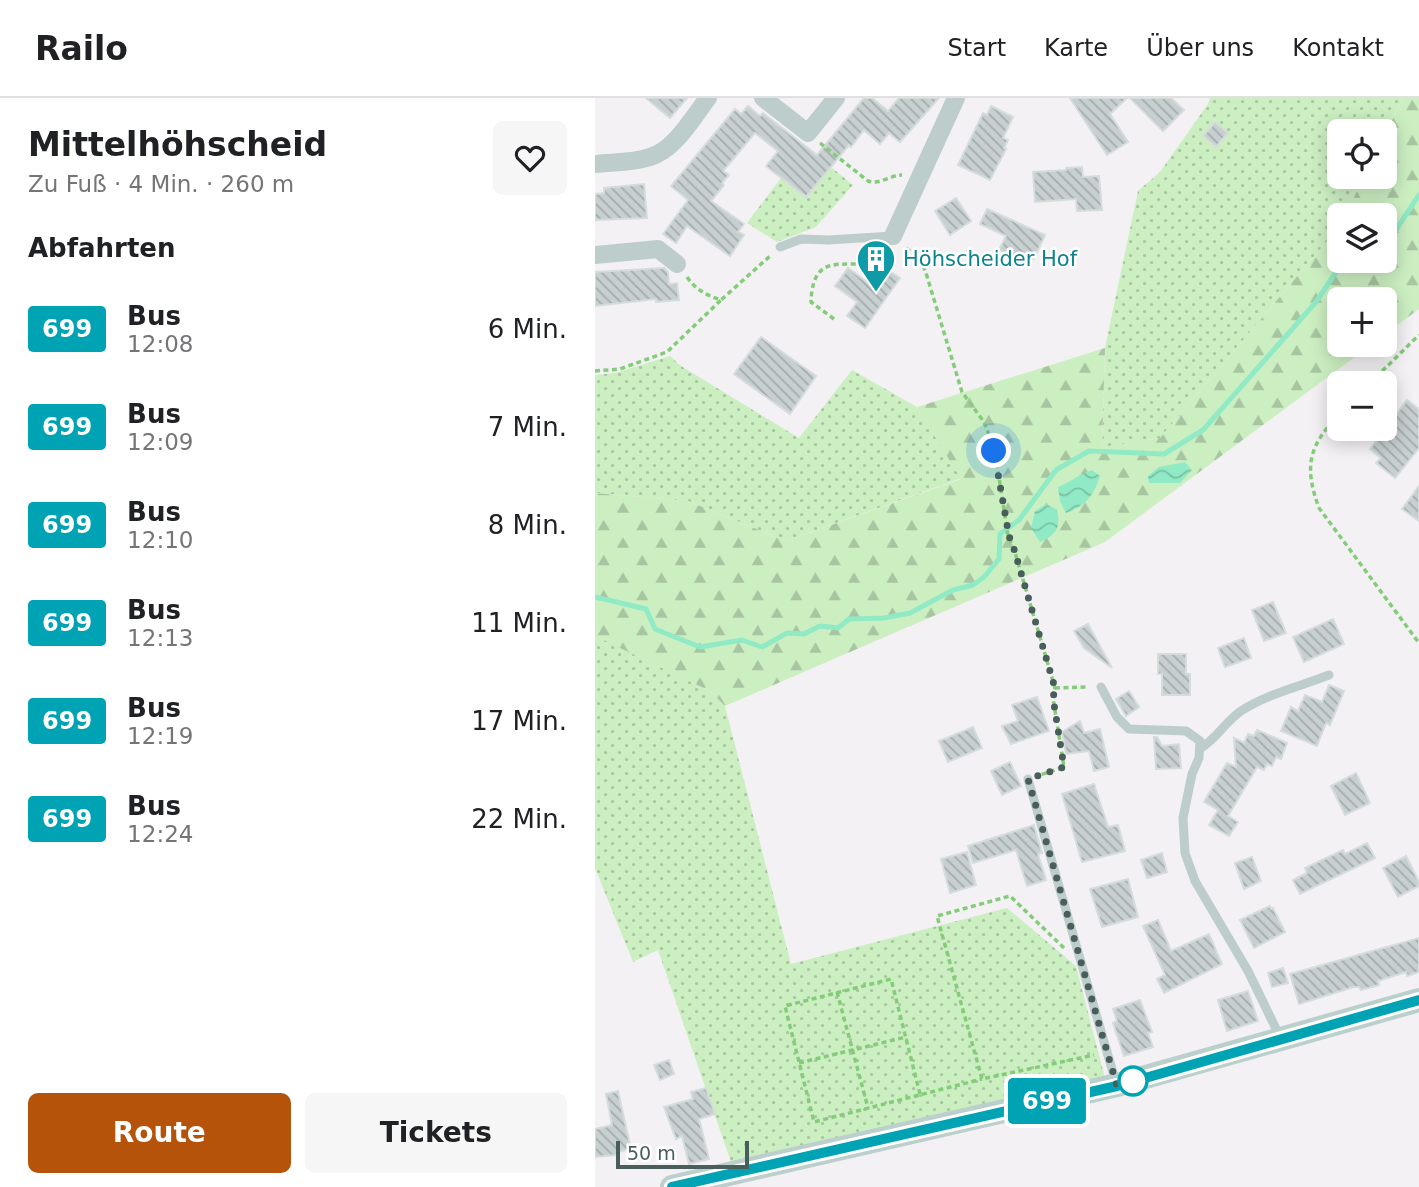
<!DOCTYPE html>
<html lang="de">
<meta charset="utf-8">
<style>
:root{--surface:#fff;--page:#f6f6f6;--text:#202124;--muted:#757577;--line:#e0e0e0;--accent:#b45309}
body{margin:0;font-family:"DejaVu Sans",sans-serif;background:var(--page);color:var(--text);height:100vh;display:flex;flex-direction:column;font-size:26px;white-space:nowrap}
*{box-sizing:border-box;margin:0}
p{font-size:23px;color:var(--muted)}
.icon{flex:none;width:38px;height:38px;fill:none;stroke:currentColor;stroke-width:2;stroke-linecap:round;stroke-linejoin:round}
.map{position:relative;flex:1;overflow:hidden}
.drawer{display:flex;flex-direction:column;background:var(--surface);width:595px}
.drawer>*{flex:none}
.badge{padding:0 14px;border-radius:5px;font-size:24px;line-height:46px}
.controls{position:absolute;left:732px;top:21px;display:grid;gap:14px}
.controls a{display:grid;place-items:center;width:70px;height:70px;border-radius:10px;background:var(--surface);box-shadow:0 4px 18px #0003;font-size:35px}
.scale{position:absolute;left:21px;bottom:18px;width:133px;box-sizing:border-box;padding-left:7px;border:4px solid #495e5b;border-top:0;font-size:19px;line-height:24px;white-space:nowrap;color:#495e5b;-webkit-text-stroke:5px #fff;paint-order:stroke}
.you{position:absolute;width:35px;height:35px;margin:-18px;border:5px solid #fff;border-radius:50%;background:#1a73e8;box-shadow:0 0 0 10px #1a73e833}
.map>.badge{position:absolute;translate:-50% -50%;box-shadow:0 0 0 4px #fff}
h2{padding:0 28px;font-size:26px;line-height:63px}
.round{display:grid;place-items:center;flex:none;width:74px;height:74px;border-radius:10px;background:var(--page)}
.overview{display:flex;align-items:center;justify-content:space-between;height:119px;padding:0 28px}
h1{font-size:33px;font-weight:600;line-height:52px}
.primary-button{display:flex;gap:14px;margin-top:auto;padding:14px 28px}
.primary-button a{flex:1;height:80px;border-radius:10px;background:var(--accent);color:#fff;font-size:28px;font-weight:600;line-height:80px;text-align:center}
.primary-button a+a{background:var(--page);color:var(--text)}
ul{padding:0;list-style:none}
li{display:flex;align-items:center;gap:21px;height:98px;padding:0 28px}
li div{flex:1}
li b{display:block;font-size:26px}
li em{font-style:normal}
li .badge{min-width:77px;font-weight:700;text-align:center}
header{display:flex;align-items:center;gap:42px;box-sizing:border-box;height:98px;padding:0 35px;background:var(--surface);border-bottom:2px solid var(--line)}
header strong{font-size:33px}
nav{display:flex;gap:38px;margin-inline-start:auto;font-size:24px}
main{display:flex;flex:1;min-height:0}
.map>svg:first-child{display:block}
.grass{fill:url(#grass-dots)}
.forest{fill:url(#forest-firs)}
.water{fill:url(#water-waves)}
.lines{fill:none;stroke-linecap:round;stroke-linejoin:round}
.stream{stroke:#90eac5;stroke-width:5}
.building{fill:url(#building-back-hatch);stroke:#d5dcdc;stroke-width:2}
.path{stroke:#84cc7a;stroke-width:3.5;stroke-dasharray:5 3.5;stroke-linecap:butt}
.lane{stroke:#bdcdcb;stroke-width:9}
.street{stroke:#bdcdcb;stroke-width:18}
.secondary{stroke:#bbcfcd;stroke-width:24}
.line-casing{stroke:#fff;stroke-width:16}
.line{stroke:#00a3b4;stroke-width:10}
.walk{stroke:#495e5b;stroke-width:7;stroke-dasharray:0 12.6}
.stop-dot{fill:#fff;stroke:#00a3b4;stroke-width:3.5}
.labels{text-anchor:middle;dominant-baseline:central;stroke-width:5;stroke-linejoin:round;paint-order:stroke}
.culture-label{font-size:21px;fill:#0d838f;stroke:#fff;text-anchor:start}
</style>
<header>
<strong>Railo</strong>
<nav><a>Start</a><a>Karte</a><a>Über uns</a><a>Kontakt</a></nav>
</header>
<main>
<section class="drawer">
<div class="overview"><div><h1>Mittelhöhscheid</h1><p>Zu Fuß · 4 Min. · 260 m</p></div><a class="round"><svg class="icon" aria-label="heart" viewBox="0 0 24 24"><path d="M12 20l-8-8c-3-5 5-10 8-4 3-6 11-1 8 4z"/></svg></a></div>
<h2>Abfahrten</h2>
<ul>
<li><span class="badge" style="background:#00a3b4;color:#fff">699</span><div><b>Bus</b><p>12:08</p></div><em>6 Min.</em></li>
<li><span class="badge" style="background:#00a3b4;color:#fff">699</span><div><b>Bus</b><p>12:09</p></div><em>7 Min.</em></li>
<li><span class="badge" style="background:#00a3b4;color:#fff">699</span><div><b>Bus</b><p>12:10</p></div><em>8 Min.</em></li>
<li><span class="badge" style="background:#00a3b4;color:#fff">699</span><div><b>Bus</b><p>12:13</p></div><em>11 Min.</em></li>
<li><span class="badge" style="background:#00a3b4;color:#fff">699</span><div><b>Bus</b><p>12:19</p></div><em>17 Min.</em></li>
<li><span class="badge" style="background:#00a3b4;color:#fff">699</span><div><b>Bus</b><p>12:24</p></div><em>22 Min.</em></li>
</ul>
<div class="primary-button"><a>Route</a><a>Tickets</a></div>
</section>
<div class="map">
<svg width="824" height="1089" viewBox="0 0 824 1089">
<defs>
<pattern id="grass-dots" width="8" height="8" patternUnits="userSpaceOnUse" patternTransform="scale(1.75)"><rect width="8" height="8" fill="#ccefc2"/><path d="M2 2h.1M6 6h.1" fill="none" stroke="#a8c5a1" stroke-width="1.8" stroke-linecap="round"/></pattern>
<pattern id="forest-firs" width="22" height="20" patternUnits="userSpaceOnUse" patternTransform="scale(1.75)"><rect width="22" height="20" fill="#ccefc2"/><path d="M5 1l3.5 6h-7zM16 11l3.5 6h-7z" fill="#a8c5a1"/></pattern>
<pattern id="water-waves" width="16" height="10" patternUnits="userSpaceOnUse" patternTransform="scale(1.75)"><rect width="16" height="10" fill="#90eac5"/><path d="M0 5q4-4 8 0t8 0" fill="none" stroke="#78c1a3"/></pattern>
<pattern id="building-back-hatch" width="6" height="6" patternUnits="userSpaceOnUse" patternTransform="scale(1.75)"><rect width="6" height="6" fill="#c8cfd0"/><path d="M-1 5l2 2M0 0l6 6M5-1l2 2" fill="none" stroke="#a4abac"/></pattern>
</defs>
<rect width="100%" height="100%" fill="#f3f1f3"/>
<g class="grass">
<path d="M615,0h193l-19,38v-5h-45v46h25l-19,38h-6v12l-179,211 -58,10 3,-100 33,-157 22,-19 48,-68z"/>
<path d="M236,69l22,18 -37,42 -39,15 -30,-19 34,-45 25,19z"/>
<path d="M75,258l11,10 118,72 53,-68 65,37 45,71 -176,63 -98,-40 -93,-8v-118l20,-2z"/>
<path d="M0,537l115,56 15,15 66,258 216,-56 69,58 29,112 -373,87 -74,-215 -25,12 -38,-94z"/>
</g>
<path class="forest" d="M808,0h16v211l-35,26v-36h-45v46h32l-266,197 -380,164 -15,-15 -115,-55v-143l93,8 98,40 175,-62 -44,-72 188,-59 -3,99 58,-9 179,-211v34h45v-46h-39l19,-38h20v-41z"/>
<g class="water">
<path d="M590,364l7,8 -12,13h-31l-1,-7 11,-9z"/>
<path d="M497,372l8,6c-6,19 -14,30 -34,37l-6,-12 -2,-14c13,-5 21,-13 34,-17z"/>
<path d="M451,406l11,6c4,18 0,24 -17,32l-9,-14 4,-17z"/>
</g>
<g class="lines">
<g class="stream">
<path d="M789,150l35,-53"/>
<path d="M0,499l51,12 9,20 45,18 42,-7 20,7 25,-14 17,1 16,-8 18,2 11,-9 35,-1 26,-5 43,-23 20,-5 11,-8 15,-18 1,-25 19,-14 37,-50 33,-19 75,3 39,-24 113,-128 22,-33 33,-8"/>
</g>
</g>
<g class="building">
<path d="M51,0h41l-17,20z"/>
<path d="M269,0h8l16,13 11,-13h40l-39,44 -11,-9 -9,11 -16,-14 -13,17 -2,-2 -43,52 -40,-31 12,-15 -23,-18 -32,38 6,4 -7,8 2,2 -13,16 33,23 -6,8 6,3 -14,21 -43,-30 -11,17 -13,-9 25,-34 -17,-14 64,-77 6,5 7,-8 12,10 3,-3 54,42z"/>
<path d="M475,0h57l-17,16 18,28 -21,13z"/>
<path d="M535,0h41l13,12 -21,21z"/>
<path d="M396,8l22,11 -10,21 5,2 -4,8 2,1 -16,31 -32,-15 25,-52 4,2z"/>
<path d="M620,24l13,11 -12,14 -13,-11z"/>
<path d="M487,69l1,10 16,-1 3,34 -25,1 -1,-12 -41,3 -2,-30 33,-2v-2z"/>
<path d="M49,86l3,34 -52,2v-26l9,-1v-5z"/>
<path d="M361,100l15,23 -21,14 -15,-24z"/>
<path d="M392,111l58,26 -11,24 -11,-5 -3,5 -21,-9 7,-14 -26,-12z"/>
<path d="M287,168l18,12 -35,50 -18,-12 10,-14 -22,-16 13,-18 22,16z"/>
<path d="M69,170l4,4 1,12 8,-1 2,17 -23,2v-3l-61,7v-34z"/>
<path d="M166,239l55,39 -26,38 -56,-40z"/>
<path d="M812,302l12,9v39l-24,30 -19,-15 5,-5 -11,-9z"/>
<path d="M824,388v35l-17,-12z"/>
<path d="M678,504l13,31 -22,8 -12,-31z"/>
<path d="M738,521l11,25 -40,18 -11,-25z"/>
<path d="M493,526l24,44 -28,-20 -10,-17z"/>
<path d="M649,540l7,20 -26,9 -7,-19z"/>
<path d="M563,556h28v20h4v21h-28v-21h-4z"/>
<path d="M734,587l15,6 -14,34 -4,-2 -9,23 -36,-15 10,-24 7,4 7,-16 17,7z"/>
<path d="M534,593l10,16 -13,9 -10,-17z"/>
<path d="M442,599l12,34 -38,13 -9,-18 16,-5 -6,-16z"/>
<path d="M485,623l4,12 16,-4 9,38 -15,4 -5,-20 -23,3 -4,-22z"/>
<path d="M378,629l9,21 -34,14 -9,-21z"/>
<path d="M662,632l30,13 -6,16 -5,-2 -4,9 -5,-2 -3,6 -7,-3 -29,49 10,6 -9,14 -20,-11 9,-15 -14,-8 23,-39 9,4 -2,-29 10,5 4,-9 6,2z"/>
<path d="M559,639h3l5,9 17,-2 2,24 -25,1z"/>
<path d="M415,664l11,24 -19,9 -11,-24z"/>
<path d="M761,675l14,30 -25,12 -14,-29z"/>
<path d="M499,686l14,43 10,-2 7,26 -43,11 -20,-68z"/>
<path d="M439,727l8,28 -4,1 8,26 -19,6 -11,-36 -43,13 -5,-17z"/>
<path d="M772,745l8,15 -75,36 -7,-14 14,-7 -2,-5 38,-18 2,4z"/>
<path d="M372,754l9,33 -26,8 -9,-34z"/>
<path d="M567,755l5,19 -20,6 -6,-18z"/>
<path d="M811,758l13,26v4l-21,11 -15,-29z"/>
<path d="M657,759l9,24 -17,8 -9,-26z"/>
<path d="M533,781l10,38 -36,10 -12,-38z"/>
<path d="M675,808l1,3 2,-1 12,24 -31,16 -14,-28z"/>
<path d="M563,822l13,31 38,-17 13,30 -58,29 -7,-14 8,-4 -22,-49z"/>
<path d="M824,840v34l-12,4 -1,-4 -28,9 1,4 -18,5 -2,-3h-5l-55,17 -9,-30z"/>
<path d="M688,870l5,15 -16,4 -4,-14z"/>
<path d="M653,893l10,30 -31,10 -9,-31z"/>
<path d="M545,902l12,32 -4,1 5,14 -29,9 -11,-33 4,-2 -4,-12z"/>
<path d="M74,962l5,14 -14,6 -6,-15z"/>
<path d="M111,990l9,26 -16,5 10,40 -20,5 -7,-28 -6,3 -12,-32 29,-8 -2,-7z"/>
<path d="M23,993l13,58 -13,3 -2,3 -21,2v-28l17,-4 -6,-31z"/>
</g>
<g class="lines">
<g class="path">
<path d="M225,45l48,38c12,4 22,-6 34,-6"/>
<path d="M311,150l14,10 6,15 36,119 22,30 6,15 8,34 10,65 6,13 41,139 -2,10 11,69 -24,8"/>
<path d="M92,179c9,13 19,18 34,23l49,-44"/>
<path d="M239,221l-23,-17c2,-65 52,-18 74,-53"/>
<path d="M0,273l25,-2 47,-17 54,-52"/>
<path d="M775,285l49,-48"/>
<path d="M744,317c-31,31 -35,52 -20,93l100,135"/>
<path d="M460,590l33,-1"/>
<path d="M469,850l-54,-52 -73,20 45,163 112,-24"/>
<path d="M242,894l31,116"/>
<path d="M204,965l107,-26"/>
<path d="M325,996l-29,-115 -106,27 29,116 168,-43"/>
</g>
<g class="lane">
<path d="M185,149l21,-8 27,1 65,-4"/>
<path d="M506,589l16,30 12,12 57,2 14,10 -1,17 -7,16 -9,44 2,35 10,28 53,90 32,66"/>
<path d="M606,650c16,-10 25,-27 40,-37 26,-17 60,-25 88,-36"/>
<path d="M433,681l88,304"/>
</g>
<g class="street">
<path d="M168,0l45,35 28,-35"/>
<path d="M0,66c18,-2 38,-1 55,-7 25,-7 43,-40 58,-59"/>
<path d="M298,138l63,-138"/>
<path d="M0,157l63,-6 19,15"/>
</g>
<path class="secondary" d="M77,1089l445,-102 302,-85"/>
</g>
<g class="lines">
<g class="line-casing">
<path id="line" d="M77,1089l445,-101 302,-86"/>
</g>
<use href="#line" class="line"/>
<path class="walk" d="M399,353l15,85 5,13 41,139 -2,10 11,69 -36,12 89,307 16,-5"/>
</g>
<defs>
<g id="building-pin" transform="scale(2.0125)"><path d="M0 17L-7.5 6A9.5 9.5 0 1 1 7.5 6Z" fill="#0f9aa8" stroke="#fff"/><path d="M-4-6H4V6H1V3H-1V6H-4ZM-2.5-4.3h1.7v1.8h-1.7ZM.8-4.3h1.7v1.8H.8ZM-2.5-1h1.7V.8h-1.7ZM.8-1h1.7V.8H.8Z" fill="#fff"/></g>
</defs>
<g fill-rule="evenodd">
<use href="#building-pin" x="281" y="161"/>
</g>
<circle class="stop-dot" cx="538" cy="983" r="14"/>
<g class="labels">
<g class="culture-label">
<text x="308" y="161">Höhscheider Hof</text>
</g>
</g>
</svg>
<div class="controls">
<a><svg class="icon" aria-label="locate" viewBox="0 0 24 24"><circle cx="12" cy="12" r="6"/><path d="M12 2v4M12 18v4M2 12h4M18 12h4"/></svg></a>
<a><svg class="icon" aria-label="layers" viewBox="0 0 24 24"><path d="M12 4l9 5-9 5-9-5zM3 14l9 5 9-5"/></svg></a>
<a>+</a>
<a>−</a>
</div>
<div class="scale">50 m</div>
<div class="you" style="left:399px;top:353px"></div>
<b class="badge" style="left:452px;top:1003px;background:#00a3b4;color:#fff">699</b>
</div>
</main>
